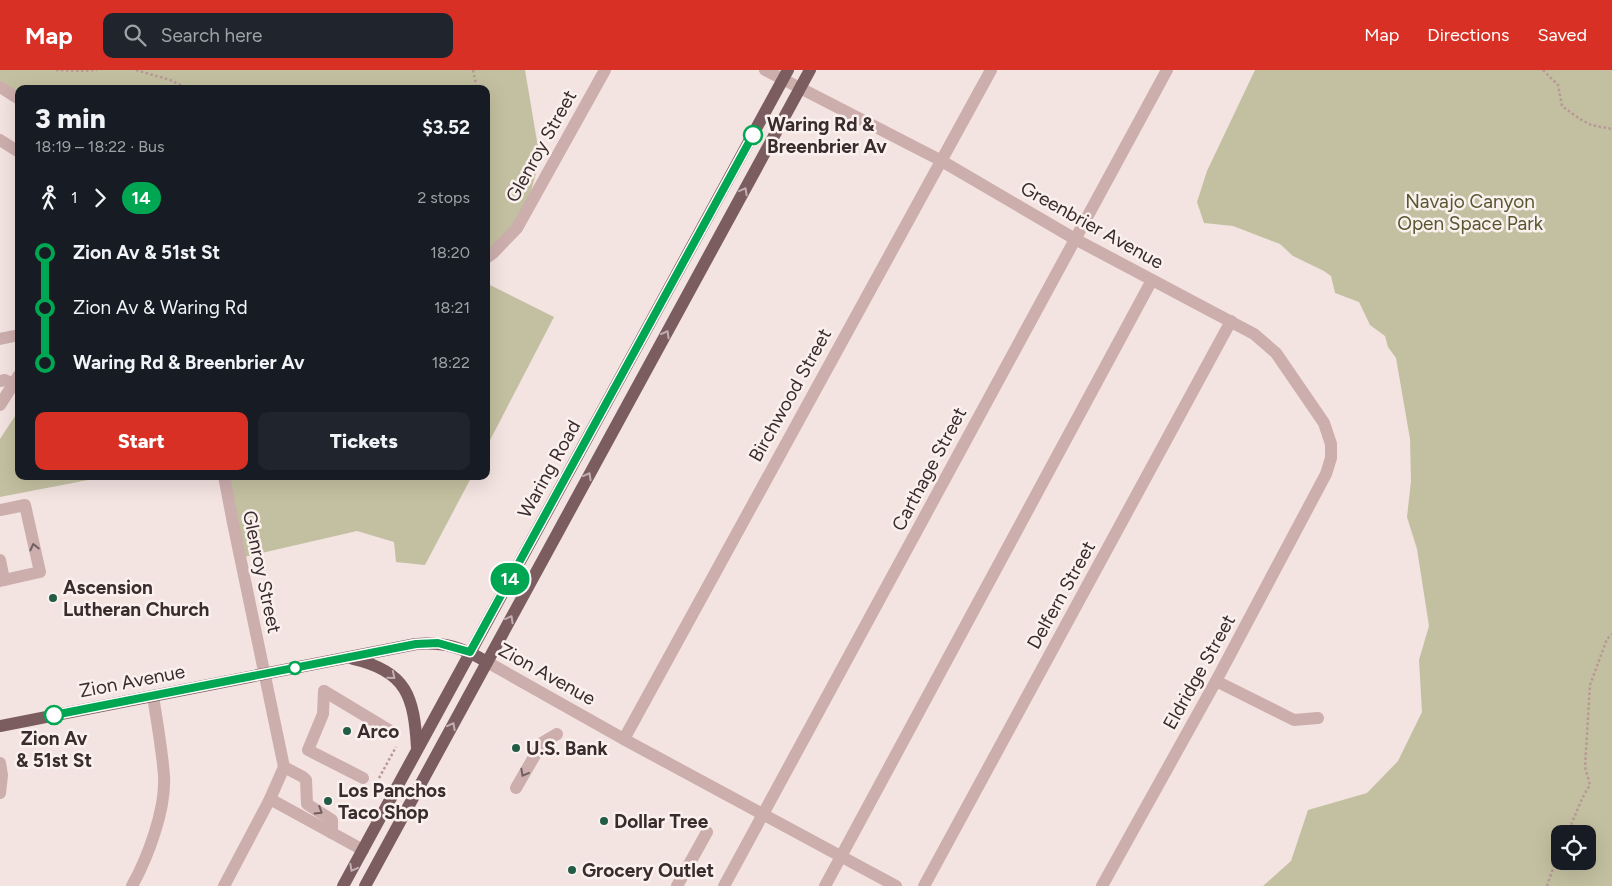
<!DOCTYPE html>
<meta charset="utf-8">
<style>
:root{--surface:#171b24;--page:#20242c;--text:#f1f3f6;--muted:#9ea1a6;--accent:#d93025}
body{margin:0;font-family:Figtree,sans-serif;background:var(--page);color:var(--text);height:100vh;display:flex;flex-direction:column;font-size:19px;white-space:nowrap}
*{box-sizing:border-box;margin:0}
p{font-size:16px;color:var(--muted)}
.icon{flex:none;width:28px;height:28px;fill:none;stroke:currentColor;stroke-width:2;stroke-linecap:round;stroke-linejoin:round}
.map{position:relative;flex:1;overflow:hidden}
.drawer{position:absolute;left:15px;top:15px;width:475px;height:395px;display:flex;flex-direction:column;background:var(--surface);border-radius:10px;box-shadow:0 5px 20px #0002}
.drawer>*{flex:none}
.badge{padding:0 10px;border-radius:16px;font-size:18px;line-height:32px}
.buttons{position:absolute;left:1551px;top:755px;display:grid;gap:10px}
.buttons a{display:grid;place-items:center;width:45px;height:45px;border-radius:10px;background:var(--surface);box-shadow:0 5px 20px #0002;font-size:25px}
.map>.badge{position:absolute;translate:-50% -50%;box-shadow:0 0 0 2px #fff}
.legs{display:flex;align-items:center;gap:8px;height:55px;padding:0 20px;font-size:16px}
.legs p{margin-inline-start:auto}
.headline{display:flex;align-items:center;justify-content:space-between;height:85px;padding:0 20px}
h1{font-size:28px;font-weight:800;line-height:38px}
.cta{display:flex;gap:10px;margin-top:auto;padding:10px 20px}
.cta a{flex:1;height:58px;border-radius:10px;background:var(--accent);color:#fff;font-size:20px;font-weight:800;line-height:58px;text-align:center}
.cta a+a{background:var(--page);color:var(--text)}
ul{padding:0 20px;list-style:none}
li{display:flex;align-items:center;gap:18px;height:55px;font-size:19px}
li i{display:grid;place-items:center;width:8px;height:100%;margin:0 6px;background:currentColor}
li i::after{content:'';width:12px;height:12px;margin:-6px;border:4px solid;border-radius:50%;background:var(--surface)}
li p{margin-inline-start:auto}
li:first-child i{background:linear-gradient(#0000 50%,currentColor 0)}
li:last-child i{background:linear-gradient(currentColor 50%,#0000 0)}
header{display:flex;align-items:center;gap:30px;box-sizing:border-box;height:70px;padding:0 25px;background:var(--accent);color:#fff}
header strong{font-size:24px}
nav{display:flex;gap:28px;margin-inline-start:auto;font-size:18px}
.search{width:350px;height:45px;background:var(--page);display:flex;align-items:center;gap:12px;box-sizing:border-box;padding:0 18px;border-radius:10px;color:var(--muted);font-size:19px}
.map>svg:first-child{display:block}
.green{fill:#c3c0a1;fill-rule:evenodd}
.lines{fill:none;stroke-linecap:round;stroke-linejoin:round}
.path{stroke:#b89797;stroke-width:2.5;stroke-dasharray:2.5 2.5;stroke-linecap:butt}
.minor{stroke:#ccaead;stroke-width:12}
.major{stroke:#7c5d5f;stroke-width:12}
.oneway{stroke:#c1aeae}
.oneway2{stroke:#745f60}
.line-1-casing{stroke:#fff;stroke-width:11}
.line-1{stroke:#00a651;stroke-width:8}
.stop-1-dot{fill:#fff;stroke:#00a651;stroke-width:2.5}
.poi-dot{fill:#215c47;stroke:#faf0ee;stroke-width:2}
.labels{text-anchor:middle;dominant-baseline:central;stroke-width:5;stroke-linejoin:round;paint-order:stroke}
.stop-label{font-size:19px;font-weight:bold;fill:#3a2b2d;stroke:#faf0ee;text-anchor:start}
.street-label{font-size:19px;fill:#3a2b2d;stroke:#faf0ee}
.park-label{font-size:19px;fill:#58562f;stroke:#faf0ee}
.poi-label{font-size:19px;font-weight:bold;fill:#3a2b2d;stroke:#faf0ee;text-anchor:start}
</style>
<header>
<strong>Map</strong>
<div class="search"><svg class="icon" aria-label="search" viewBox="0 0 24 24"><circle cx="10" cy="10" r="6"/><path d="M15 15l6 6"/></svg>Search here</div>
<nav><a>Map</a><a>Directions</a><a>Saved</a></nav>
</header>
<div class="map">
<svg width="1612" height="816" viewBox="0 0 1612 816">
<rect width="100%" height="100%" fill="#f3e3e1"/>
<g class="green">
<path d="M0,0h525l15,89 -16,57 -38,42v-169h-467v10l-19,-13z"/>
<path d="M1255,0h357v816h-349l28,-25 17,-51 59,-17 31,-32 24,-49 -3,-52 10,-34 -12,-77 -10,-32 4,-36 -1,-42 -14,-81 -8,-11 -3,-11 -15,-11 -11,-23 -24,-9 -4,-17 -7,-5 -31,-15 -13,-12 -47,-18 -29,-3 -7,-21 10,-31zM1560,764h28v27h-28z"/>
<path d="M486,213l68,34 -68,131z"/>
<path d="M19,340v66h90l-109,21v-58z"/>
<path d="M227,406h245l-47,89 -29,-3 -2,-20 -37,-11 -113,26z"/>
</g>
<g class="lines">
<g class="path">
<path d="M56,0l24,1 17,-1"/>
<path d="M136,0l34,10 19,9"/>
<path d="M473,0l4,19"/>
<path d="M1543,0l15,15 4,21 18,13 11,6 21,4"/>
<path d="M379,708l17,-31"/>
<path d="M1567,764c8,-17 13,-34 23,-49l-5,-18 5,-82 17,-46 5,-5"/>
<path d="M1547,816l13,-38"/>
</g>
<g class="minor">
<path d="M765,0l175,90 135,79 179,95 22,19 48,70 7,21v14l-5,16 -110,207 -114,205"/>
<path d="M0,17l19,12"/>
<path d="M0,70l19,12"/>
<path d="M486,188l7,-5 24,-25 88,-158"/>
<path d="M0,269l19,-4"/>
<path d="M0,311l5,-1 8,4"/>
<path d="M0,335l19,-30"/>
<path d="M0,440l25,-5 15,67 -40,9"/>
<path d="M0,490l4,20"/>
<path d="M487,592l142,80 267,144"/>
<path d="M1216,611l78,39 24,-2"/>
<path d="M324,621l-1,23 -15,36 55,28"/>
<path d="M324,621l68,41"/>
<path d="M624,669l367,-669"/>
<path d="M0,693l2,12 -2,18"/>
<path d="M284,697l19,10 3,3 1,24 25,16v13"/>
<path d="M516,718l26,-45 15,-9"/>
<path d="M270,729l93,51"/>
<path d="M132,816c16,-29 34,-77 32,-110 -2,-27 -7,-54 -11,-80"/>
<path d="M224,816l46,-87 14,-32 -51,-244 -9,-47"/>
<path d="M677,816l30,-54"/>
<path d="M724,816l443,-816"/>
<path d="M825,816l327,-606"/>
<path d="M924,816l307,-565"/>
</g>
<g class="major">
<path d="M353,589c54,12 61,38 64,89"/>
<path d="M0,656l416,-82c28,-2 46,3 71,18"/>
<path d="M343,816l445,-816"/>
<path d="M365,816l445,-816"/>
</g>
</g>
<defs><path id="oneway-chevron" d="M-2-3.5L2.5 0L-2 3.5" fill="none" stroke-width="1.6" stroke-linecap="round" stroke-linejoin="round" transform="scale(1.25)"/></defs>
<g class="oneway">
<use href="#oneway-chevron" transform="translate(744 121) rotate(-61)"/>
<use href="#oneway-chevron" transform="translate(666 264) rotate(-61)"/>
<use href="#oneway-chevron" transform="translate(588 406) rotate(-61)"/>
<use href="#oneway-chevron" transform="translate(510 549) rotate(-61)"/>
<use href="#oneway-chevron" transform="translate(392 606) rotate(39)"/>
<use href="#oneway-chevron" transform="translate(452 656) rotate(-62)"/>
<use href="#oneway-chevron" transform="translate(353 798) rotate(118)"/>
</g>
<g class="oneway2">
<use href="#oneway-chevron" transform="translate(34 477) rotate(-103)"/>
<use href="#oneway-chevron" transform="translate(524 703) rotate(119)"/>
<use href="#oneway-chevron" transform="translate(319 741) rotate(32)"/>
</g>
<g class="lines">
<g class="line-1-casing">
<path id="line-1" d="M54,645l362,-71 22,-1 32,9 283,-517"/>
</g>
<use href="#line-1" class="line-1"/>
</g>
<g class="stop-1-dot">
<circle cx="753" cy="65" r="9"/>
<circle cx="295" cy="598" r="6"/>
<circle cx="54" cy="645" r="9"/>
</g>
<g class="poi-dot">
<circle cx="53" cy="528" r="5"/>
<circle cx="347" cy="661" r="5"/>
<circle cx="516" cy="678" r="5"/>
<circle cx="328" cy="731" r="5"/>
<circle cx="604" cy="751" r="5"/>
<circle cx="572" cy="800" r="5"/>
</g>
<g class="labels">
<g class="stop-label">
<text x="767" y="54">Waring Rd &amp;<tspan x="767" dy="22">Breenbrier Av</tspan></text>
<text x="54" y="668" text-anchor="middle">Zion Av<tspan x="54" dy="22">&amp; 51st St</tspan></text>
</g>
<g class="street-label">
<text transform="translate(541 76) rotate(-61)">Glenroy Street</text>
<text transform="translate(1092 155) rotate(29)">Greenbrier Avenue</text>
<text transform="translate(790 325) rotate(-61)">Birchwood Street</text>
<text transform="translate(549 399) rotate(-61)">Waring Road</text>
<text transform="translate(929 399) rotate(-62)">Carthage Street</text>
<text transform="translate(262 502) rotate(78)">Glenroy Street</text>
<text transform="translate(1061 525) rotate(-61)">Delfern Street</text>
<text transform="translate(1199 602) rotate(-61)">Eldridge Street</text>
<text transform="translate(547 604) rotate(29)">Zion Avenue</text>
<text transform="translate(132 611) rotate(-11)">Zion Avenue</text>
</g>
<g class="park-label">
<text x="1470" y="131">Navajo Canyon<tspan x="1470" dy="22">Open Space Park</tspan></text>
</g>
<g class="poi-label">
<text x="63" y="517">Ascension<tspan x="63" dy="22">Lutheran Church</tspan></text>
<text x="357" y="661">Arco</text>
<text x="526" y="678">U.S. Bank</text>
<text x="338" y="720">Los Panchos<tspan x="338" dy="22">Taco Shop</tspan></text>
<text x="614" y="751">Dollar Tree</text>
<text x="582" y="800">Grocery Outlet</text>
</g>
</g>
</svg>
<div class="buttons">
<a><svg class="icon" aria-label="locate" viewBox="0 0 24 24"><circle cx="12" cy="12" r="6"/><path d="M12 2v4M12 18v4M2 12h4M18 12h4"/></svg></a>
</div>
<b class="badge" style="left:510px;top:509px;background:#00a651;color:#fff">14</b>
<section class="drawer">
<div class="headline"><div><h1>3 min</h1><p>18:19 – 18:22 · Bus</p></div><b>$3.52</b></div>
<div class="legs"><svg class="icon" aria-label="walk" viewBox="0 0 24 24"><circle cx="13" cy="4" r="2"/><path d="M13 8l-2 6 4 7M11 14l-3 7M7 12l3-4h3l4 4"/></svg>1<svg class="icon" aria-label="forward" viewBox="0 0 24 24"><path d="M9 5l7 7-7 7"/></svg><b class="badge" style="background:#00a651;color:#fff">14</b><p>2 stops</p></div>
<ul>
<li><i style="color:#00a651"></i><b>Zion Av &amp; 51st St</b><p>18:20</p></li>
<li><i style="color:#00a651"></i><span>Zion Av &amp; Waring Rd</span><p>18:21</p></li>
<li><i style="color:#00a651"></i><b>Waring Rd &amp; Breenbrier Av</b><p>18:22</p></li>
</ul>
<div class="cta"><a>Start</a><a>Tickets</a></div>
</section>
</div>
